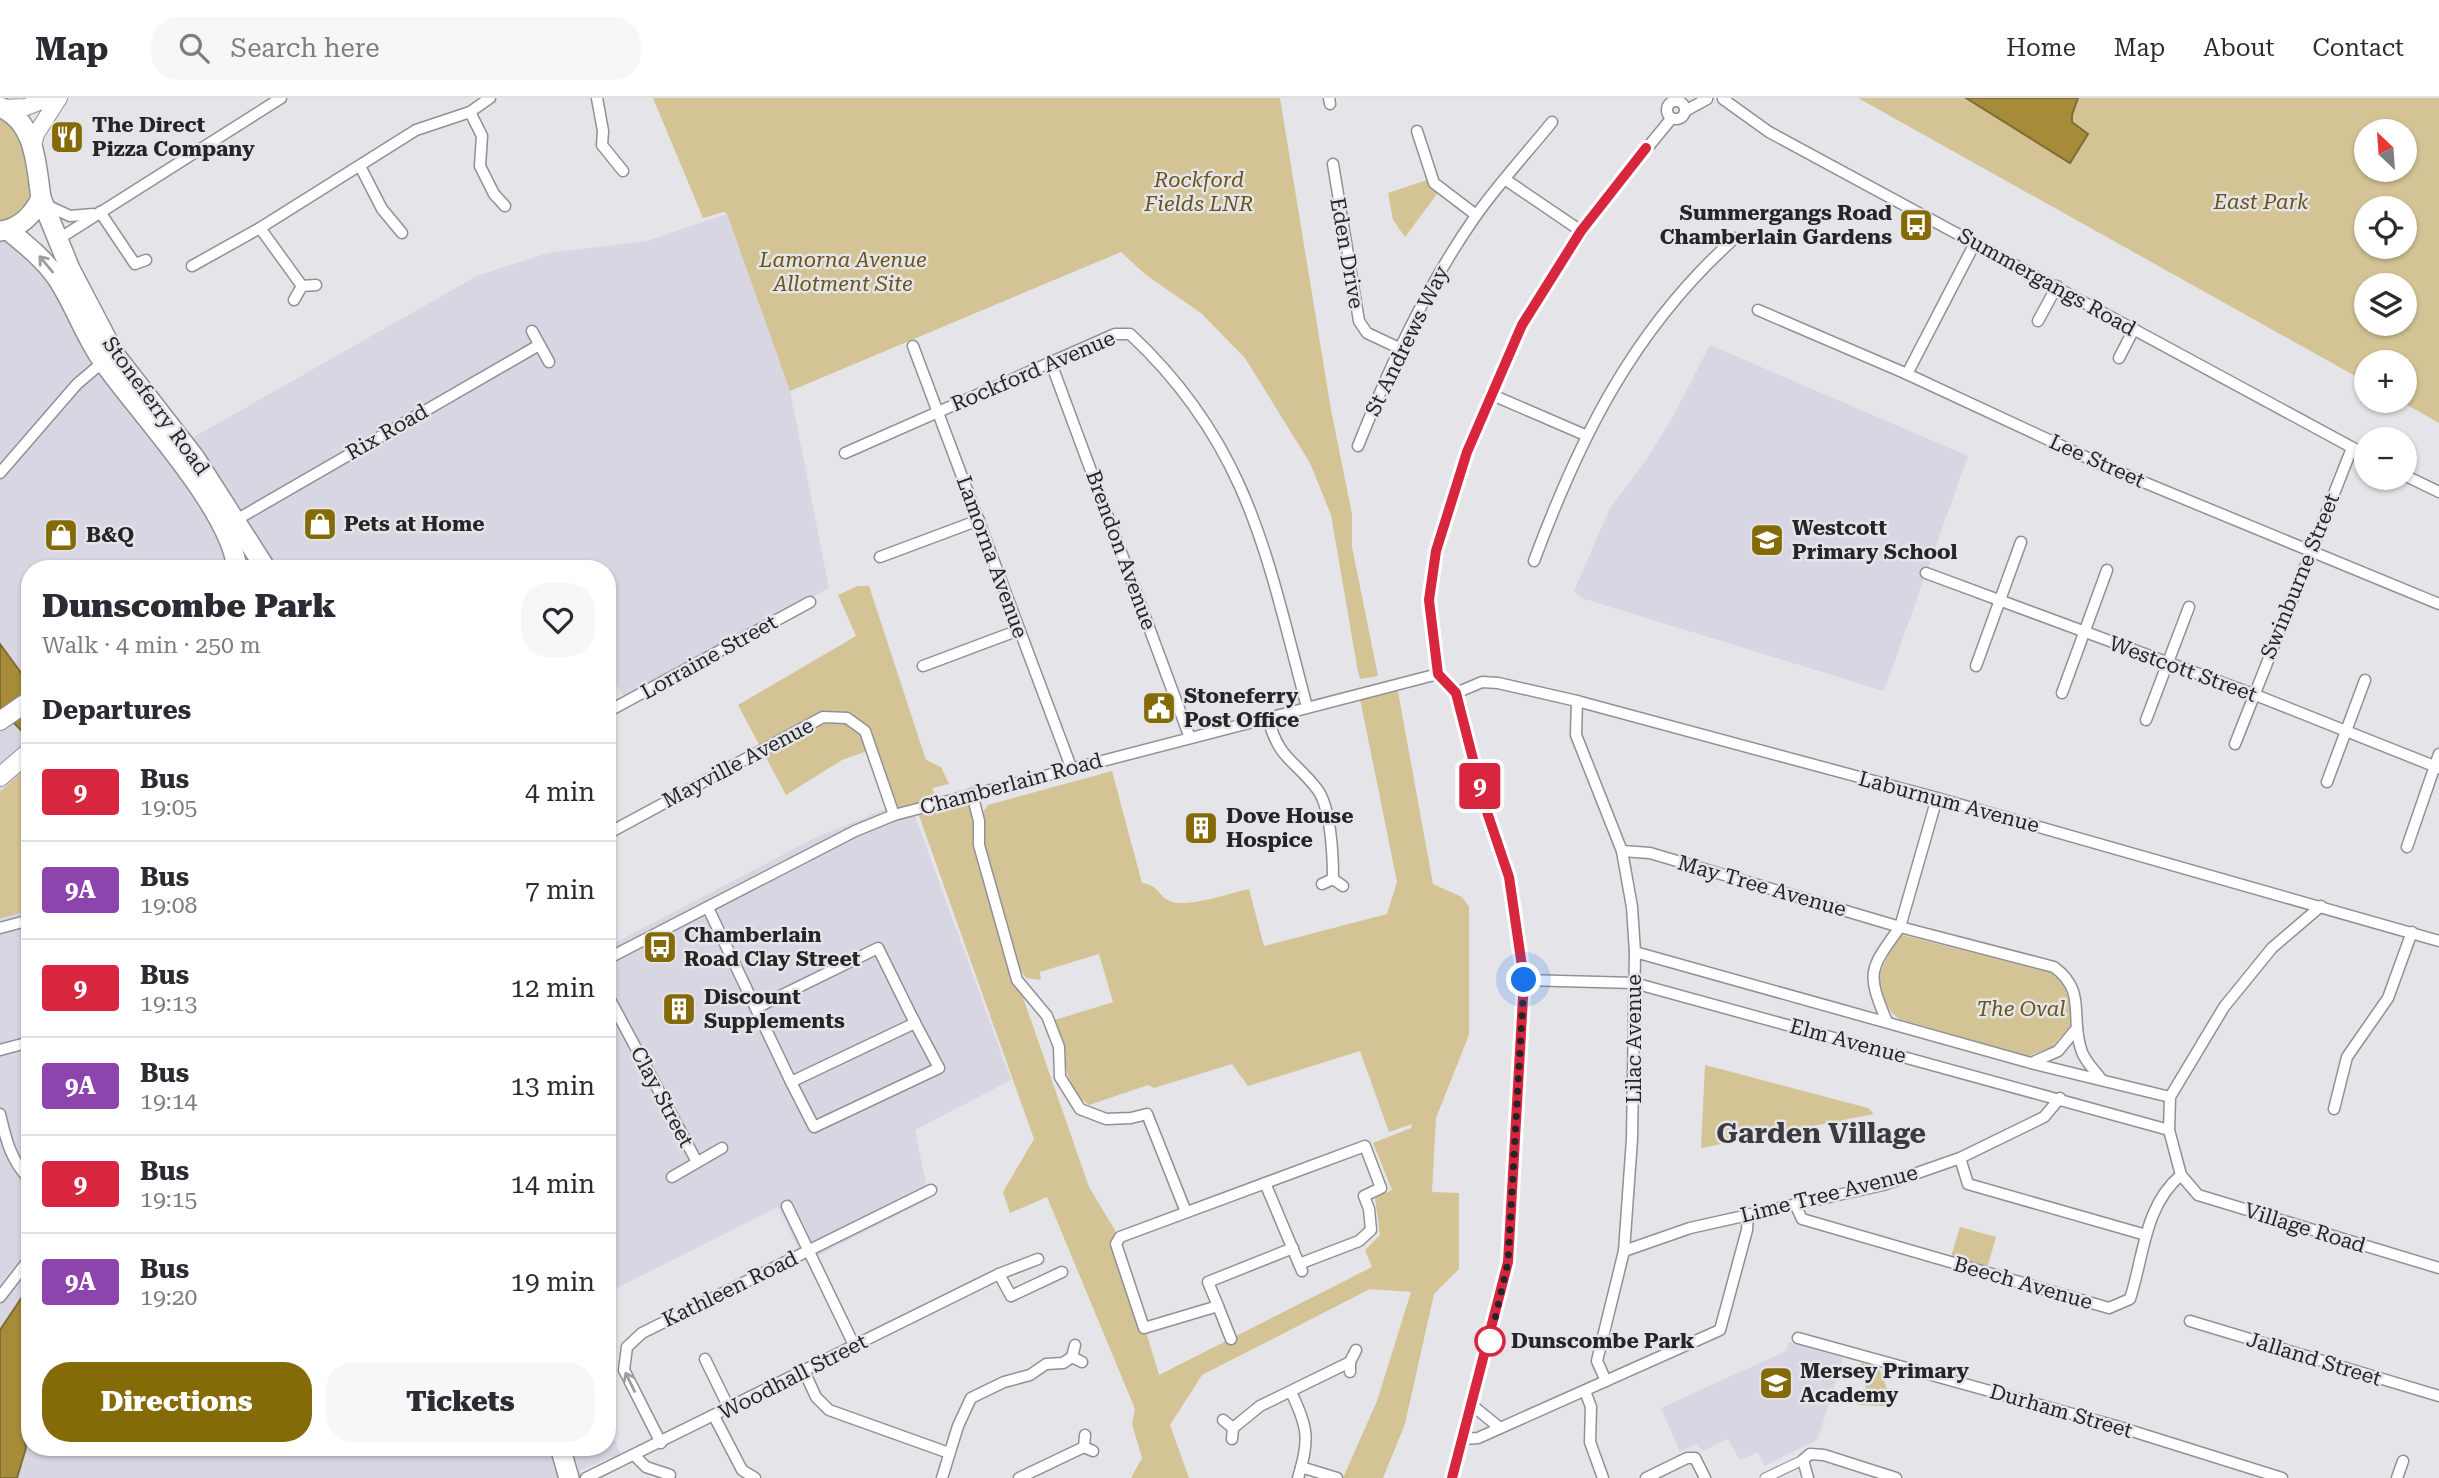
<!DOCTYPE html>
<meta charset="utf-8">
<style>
:root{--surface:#fff;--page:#f7f7f7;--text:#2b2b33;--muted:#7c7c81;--line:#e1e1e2;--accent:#856b08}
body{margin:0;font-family:"Roboto Serif",serif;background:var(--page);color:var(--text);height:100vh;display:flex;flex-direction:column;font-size:26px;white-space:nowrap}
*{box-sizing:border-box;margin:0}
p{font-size:23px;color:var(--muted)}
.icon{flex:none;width:38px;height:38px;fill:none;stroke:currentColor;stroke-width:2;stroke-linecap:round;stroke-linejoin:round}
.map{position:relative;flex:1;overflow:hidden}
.details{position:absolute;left:21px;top:462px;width:595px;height:896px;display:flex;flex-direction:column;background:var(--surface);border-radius:28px;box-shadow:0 2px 5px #0004}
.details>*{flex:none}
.badge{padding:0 14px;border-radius:5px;font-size:24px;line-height:46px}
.needle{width:46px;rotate:335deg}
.buttons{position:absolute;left:2354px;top:21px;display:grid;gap:14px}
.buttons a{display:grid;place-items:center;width:63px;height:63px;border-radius:50%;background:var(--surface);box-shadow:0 2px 5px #0004;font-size:35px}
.you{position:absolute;width:35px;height:35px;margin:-18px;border:5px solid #fff;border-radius:50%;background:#1a73e8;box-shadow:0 0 0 10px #1a73e833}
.map>.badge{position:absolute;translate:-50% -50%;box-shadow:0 0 0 4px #fff}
h2{padding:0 21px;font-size:26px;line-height:63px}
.round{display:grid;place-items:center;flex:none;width:74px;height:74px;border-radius:28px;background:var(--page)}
.head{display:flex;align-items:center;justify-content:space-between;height:119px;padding:0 21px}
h1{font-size:33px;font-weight:800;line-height:52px}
.primary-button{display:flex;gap:14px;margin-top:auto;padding:14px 21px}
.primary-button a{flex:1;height:80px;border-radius:28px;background:var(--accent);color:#fff;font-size:28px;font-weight:800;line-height:80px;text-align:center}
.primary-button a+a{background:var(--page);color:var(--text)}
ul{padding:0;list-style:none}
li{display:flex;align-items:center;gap:21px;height:98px;padding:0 21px;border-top:2px solid var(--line)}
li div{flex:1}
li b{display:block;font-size:26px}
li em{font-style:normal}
li .badge{min-width:77px;font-weight:700;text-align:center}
header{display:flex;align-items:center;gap:42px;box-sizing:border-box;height:98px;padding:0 35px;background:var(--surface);border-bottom:2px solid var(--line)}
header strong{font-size:33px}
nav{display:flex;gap:38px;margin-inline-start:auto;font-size:24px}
.search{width:490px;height:63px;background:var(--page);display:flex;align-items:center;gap:18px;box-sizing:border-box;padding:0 24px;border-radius:28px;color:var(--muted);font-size:26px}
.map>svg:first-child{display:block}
.built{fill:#d8d6e2}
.green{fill:#d4c495;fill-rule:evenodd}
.water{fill:#a68c39;stroke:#7f6d34;stroke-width:2}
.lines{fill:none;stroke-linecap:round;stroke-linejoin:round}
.pedestrian-casing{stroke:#919095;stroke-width:11}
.minor-casing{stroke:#919095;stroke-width:13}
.secondary-casing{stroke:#919095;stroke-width:18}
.primary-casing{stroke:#919095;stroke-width:20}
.trunk-casing{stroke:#919095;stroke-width:22}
.pedestrian{stroke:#fff;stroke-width:9}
.minor{stroke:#fff;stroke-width:10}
.secondary{stroke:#fff;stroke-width:16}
.primary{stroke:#fff;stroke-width:18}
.trunk{stroke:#fff;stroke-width:19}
.oneway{stroke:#9d9d9e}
.line-casing{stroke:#fff;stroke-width:16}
.line{stroke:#d7263d;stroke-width:10}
.walk{stroke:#252527;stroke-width:7;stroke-dasharray:0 12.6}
.stop-dot{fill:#fff;stroke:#d7263d;stroke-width:3.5}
.labels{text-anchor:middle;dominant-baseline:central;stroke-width:5;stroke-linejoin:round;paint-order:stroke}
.poi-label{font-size:21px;font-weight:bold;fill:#252527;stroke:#e5e4e9;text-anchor:start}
.park-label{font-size:21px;font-style:italic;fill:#675517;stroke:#e5e4e9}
.street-label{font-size:21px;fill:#252527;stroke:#e5e4e9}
.stop-label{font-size:21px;font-weight:bold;fill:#252527;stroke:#e5e4e9;text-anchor:start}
.district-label{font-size:28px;font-weight:bold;fill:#3b3a3e;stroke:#e5e4e9}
</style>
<header>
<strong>Map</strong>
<div class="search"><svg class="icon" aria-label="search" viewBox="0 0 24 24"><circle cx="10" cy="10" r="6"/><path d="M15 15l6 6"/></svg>Search here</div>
<nav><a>Home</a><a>Map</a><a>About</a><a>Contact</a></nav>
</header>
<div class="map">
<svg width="2439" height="1380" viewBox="0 0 2439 1380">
<rect width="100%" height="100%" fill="#e5e4e9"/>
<g class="built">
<path d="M727,116l63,177 39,197 -204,112 -18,-32v-99h-577v116l-30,-41v-422l17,-4 46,55 115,173 299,-170 71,-23 99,-12z"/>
<path d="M1710,247l258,111 -84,235 -303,-93 -7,-7 36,-83 35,-46 26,-42z"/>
<path d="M0,611l30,30v546l-30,45z"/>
<path d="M909,701l102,281 -96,50 14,69 -124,63 -27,-55 -171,86v-346l208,-109z"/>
<path d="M1789,1244l54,16 -25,81 -53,27 -7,-14 -18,8 -12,-21 -26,12 -5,-7 -17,8 -19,-44 125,-57z"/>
<path d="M30,1260v89h577v-28l13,35 -40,16 2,8h-565l7,-17v-71z"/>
</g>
<g class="green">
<path d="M653,0h627l51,312 21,104v33l26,129 -18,3 -2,-7 -27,-157 -21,-52 -65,-105 -44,-45 -55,-38 -25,-23 -331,139 -63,-177 -3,-2 -21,6z"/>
<path d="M1858,0h581v325l-39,-22h4v-39h-38v20zM2366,33h38v39h-38zM2366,110h38v39h-38zM2366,187h38v39h-38z"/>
<path d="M0,21c26,9 43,82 17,99 -4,2 -13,3 -17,4z"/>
<path d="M1427,82l10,14 -32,43 -12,-17 -5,-27z"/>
<path d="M858,488h11l57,174 15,7 8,17 -17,4 7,15 33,-9 7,51 38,135 72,207 27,45 43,143 213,-108 -7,-17 15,-15 -5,-37 17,-8 -19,-47 38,-15 1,-4 -23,8 -29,-81 -112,35 -16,-22 -78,24 -6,-3 -59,20c-31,-22 -20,-54 -34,-85l58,-18 -14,-48 -59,18 1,8 -15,-2 -5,-7 -36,-126 -2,-33 5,-7 124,-34 30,112c18,2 16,15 31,19 18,5 57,-9 76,-13l15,57 123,-32 10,-32 -38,-188 38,-8 36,198 29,13 7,10v128l-33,83 -4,74 27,1v76l-25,25 -29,130 -22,54h-40l34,-77 34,-109 -41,-3 -168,86 -32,50 19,53h-58l11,-20 -10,-34 3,-15 -88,-212 -37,16 -7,-21 31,-53 -117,-329 -27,7 -23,-66 -25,9 -56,35 -48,-90 118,-69 -18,-41z"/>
<path d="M30,667v146l-30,7v-126z"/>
<path d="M1902,837l148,37 11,9 9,20v25l-18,21 -24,9 -129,-37c-34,-29 -18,-55 3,-84z"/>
<path d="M1705,967l163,43 6,6 -173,34z"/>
<path d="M1960,1129l36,10 -9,31 -36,-11z"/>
<path d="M1861,1265l17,3 10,25 -2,15 -28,-1 -5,-8 13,-9 -2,-7 -7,-5z"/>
</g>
<g class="water">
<path d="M1966,0h112l-6,17v7l16,12 -18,29z"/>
<path d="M0,546l30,41v54l-30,-30z"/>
<path d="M30,1187v73l-7,64 3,26 -9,30h-17v-148z"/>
</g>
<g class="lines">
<g class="pedestrian-casing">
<path id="pedestrian" d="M1765,1380l38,-18"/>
</g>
<g class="minor-casing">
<g id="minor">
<path d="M597,0l6,33 -1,14 21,26"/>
<path d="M1329,0l1,6"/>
<path d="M1723,1l46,33 597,323"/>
<circle cx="1676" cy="12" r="9"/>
<path d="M1685,13l22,-12"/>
<path d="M470,14l12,24 -2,30 14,28 11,12"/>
<path d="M1417,33l17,52 42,32"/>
<path d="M1333,66l26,157 8,12 32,15"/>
<path d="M360,68l22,43 20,24"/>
<path d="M1506,82l75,51"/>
<path d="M46,107l24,11 23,-2"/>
<path d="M100,114l35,52 11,-4"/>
<path d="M260,130l42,58"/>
<path d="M57,142l224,-142"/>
<path d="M192,168l68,-38 156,-98 54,-18 20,-14"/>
<path d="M294,202l8,-14 14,-1"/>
<path d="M1758,212l149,64 200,93 332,137"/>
<path d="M2038,223l19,-35"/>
<path d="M532,233l17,31"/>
<path d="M913,248l158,421"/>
<path d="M2119,260l15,-29"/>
<path d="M1051,265l139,375"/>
<path d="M1907,276l68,-131"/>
<path d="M1490,296l95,41"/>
<path d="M1358,348c32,-80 67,-157 117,-229 23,-33 52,-64 77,-95"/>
<path d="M845,355l270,-119h15c119,111 137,223 177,373"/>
<path d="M0,375l77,-89 26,-22"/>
<path d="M2404,377l35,17"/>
<path d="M236,422l303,-175"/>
<path d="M880,459l99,-37"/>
<path d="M1534,463c46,-124 100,-233 201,-323"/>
<path d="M1926,475l327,121 186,74"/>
<path d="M923,568l96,-36"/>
<path d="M1976,568l45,-124"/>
<path d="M1456,595l26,-11 16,1 79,18 360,97 502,143"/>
<path d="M2062,595l45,-123"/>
<path d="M1577,603l-1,34 46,116 10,56 3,45 -3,187 -8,112 -27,110 9,20"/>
<path d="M607,614l203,-110"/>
<path d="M1268,620c11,42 25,40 49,71 14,18 16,67 16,90"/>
<path d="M2146,622l43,-113"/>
<path d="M2235,646l117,-296"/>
<path d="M2327,684l38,-102"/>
<path d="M972,696l7,27v24l38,135 30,36 12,31 1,30 20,32 26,10 25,-1 16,-4 39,98"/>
<path d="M607,736l216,-117 24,1 18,13 29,84"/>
<path d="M2407,749l32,-93"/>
<path d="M1622,753l28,2 250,74 37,-129"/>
<path d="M1322,786l11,-5 10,7"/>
<path d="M708,810l83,174 124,-59 -37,-75 -122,60"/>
<path d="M0,830l30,-8"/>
<path d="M1635,854l396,111 139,34"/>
<path d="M607,861l248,-128 39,-16 544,-141"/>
<path d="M1524,882l110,3 535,147"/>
<path d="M607,896l90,168"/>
<path d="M1887,924c-21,-50 -18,-52 13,-95l154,40c34,25 15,51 28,85 3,9 13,19 19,27"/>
<path d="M0,952l30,-8"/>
<path d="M2031,965l27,-12 19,-23"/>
<path d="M791,984l23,45 125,-59 -26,-49"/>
<path d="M2334,1011l13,-52 41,-59 24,-66"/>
<path d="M0,1016c6,26 11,47 30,66"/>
<path d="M1960,1060l8,26 178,51"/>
<path d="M2181,1077l17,20 241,73"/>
<path d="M672,1079l50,-29"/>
<path d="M1265,1085l37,88"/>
<path d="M1795,1106l7,15 307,89 21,-9c14,-43 14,-93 51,-124l-12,-45 1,-33 54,-90 48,-59 49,-42"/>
<path d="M787,1108l67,139"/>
<path d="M1293,1150l-85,34 10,24 -74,22 -28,-84 4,-7 245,-91 16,42 -17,8 5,13 2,21 -12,11 -60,23"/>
<path d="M1624,1153l66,-23 193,-43 77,-27 84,-41 16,-19"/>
<path d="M999,1176l12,22 51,-24"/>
<path d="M0,1199l30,-39"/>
<path d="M1218,1208l13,33"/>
<path d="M2190,1223l249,75"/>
<path d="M1798,1240l318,88 166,52"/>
<path d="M1075,1247l-3,12 10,5"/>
<path d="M705,1261l24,49"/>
<path d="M804,1273l12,26 13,13 120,43"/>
<path d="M1350,1274v-10l6,-12"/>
<path d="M1585,1293l6,16 -1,35 13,36"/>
<path d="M1291,1294c17,35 19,48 7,86"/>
<path d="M1473,1308l27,22"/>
<path d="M714,1318l28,54 13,8"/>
<path d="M1223,1322l10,8 -1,11"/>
<path d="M1233,1330l27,-22 90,-44"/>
<path d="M1085,1337l-1,12 9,4"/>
<path d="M1464,1341l14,-1 242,-108 27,-100 1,-16"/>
<path d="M661,1345l-37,-73 3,-23 15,-14 289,-143"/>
<path d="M635,1358l11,11 24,8"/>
<path d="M1301,1369l36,11"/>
<path d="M586,1380l413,-204 39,-15"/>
<path d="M942,1380l16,-52 13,-28 33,-16 26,-7 16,-11 17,-1 9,-6"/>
<path d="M1019,1380l65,-31"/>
<path d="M1452,1380l56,-216 16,-282 -15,-102 -24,-72 -29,-113 -18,-19 -9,-74 6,-49 32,-99 55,-127 75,-116 74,-90"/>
<path d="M1646,1380l41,-20h8l10,20"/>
<path d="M1808,1380l-5,-18 7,-6 14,1 72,23"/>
<path d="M2397,1380l6,-17"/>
</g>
</g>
<g class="secondary-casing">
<g id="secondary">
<path d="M3,10l23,-1 23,-9"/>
<path d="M33,48l3,-12 23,-36"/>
</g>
</g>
<g class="primary-casing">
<g id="primary">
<path d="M0,623l30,-21"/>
<path d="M0,679l30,-26"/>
</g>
</g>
<g class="trunk-casing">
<g id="trunk">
<path d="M0,9c36,15 36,58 41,91 -8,17 -22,31 -41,33"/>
<path d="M41,100l29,71 45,86 80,103 71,111"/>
<path d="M8,132c18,15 36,29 49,48 18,27 28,59 47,85 36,51 127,146 133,206"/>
<path d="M560,1349l9,31"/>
</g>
</g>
<use href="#pedestrian" class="pedestrian"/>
<use href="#minor" class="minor"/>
<use href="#secondary" class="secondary"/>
<use href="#primary" class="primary"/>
<use href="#trunk" class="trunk"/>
</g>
<defs><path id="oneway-shaft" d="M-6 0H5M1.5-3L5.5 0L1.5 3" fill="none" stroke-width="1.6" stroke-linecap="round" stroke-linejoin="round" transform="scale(1.75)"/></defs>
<g class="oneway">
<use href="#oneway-shaft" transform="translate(46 166) rotate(-130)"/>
<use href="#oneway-shaft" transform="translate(630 1284) rotate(-116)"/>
</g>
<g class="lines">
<g class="line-casing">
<path id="line" d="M1452,1380l56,-216 16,-282 -15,-103 -24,-71 -29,-113 -18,-19 -9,-74 7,-49 31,-99 55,-127 59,-94 65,-83"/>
</g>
<use href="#line" class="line"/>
<path class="walk" d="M1490,1243l18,-79 16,-282"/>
</g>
<defs>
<g id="restaurant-square" transform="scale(1.75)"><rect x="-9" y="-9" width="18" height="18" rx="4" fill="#856b08" stroke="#e5e4e9"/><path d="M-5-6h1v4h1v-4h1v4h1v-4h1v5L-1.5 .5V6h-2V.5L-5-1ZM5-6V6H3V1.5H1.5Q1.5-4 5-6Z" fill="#fff"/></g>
<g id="bus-square" transform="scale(1.75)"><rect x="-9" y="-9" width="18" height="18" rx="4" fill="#856b08" stroke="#e5e4e9"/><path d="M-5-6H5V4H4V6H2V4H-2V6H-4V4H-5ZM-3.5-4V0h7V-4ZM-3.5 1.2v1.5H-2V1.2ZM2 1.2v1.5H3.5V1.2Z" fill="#fff"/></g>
<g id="shop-square" transform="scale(1.75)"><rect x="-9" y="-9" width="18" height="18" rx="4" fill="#856b08" stroke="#e5e4e9"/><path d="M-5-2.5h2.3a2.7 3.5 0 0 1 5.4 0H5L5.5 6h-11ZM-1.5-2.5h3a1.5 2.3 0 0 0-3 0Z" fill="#fff"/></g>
<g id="school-square" transform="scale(1.75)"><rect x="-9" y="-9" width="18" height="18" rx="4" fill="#856b08" stroke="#e5e4e9"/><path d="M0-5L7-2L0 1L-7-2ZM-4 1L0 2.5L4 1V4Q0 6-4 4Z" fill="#fff"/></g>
<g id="civic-square" transform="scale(1.75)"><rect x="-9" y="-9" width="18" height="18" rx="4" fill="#856b08" stroke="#e5e4e9"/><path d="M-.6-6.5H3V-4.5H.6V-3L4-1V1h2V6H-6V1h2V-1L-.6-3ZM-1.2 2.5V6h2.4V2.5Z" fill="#fff"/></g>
<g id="building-square" transform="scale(1.75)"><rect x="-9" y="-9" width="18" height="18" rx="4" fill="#856b08" stroke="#e5e4e9"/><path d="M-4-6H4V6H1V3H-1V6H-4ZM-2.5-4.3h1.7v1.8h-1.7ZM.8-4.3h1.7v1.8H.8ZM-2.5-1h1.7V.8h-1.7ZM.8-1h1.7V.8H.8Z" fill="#fff"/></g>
</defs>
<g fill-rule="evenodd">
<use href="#restaurant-square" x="67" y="39"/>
<use href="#bus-square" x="1916" y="127"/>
<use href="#shop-square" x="320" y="426"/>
<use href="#shop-square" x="61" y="437"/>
<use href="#school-square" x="1767" y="442"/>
<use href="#civic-square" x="1159" y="610"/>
<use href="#building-square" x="1201" y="730"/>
<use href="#bus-square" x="660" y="849"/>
<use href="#building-square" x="679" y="911"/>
<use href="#school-square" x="1776" y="1285"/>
</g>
<circle class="stop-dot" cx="1490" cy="1243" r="14"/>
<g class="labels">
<g class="poi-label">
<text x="92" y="27">The Direct<tspan x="92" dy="24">Pizza Company</tspan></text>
<text x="1892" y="115" text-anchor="end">Summergangs Road<tspan x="1892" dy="24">Chamberlain Gardens</tspan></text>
<text x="344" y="426">Pets at Home</text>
<text x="1792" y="430">Westcott<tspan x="1792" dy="24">Primary School</tspan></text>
<text x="86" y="437">B&amp;Q</text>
<text x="1184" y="598">Stoneferry<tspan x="1184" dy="24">Post Office</tspan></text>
<text x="1226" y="718">Dove House<tspan x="1226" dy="24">Hospice</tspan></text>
<text x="684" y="837">Chamberlain<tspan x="684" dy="24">Road Clay Street</tspan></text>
<text x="704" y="899">Discount<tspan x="704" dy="24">Supplements</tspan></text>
<text x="1800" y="1273">Mersey Primary<tspan x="1800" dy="24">Academy</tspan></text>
</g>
<g class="park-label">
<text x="1199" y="82">Rockford<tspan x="1199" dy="24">Fields LNR</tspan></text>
<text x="2261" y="104">East Park</text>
<text x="843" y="162">Lamorna Avenue<tspan x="843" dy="24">Allotment Site</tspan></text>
<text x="2021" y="911">The Oval</text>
</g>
<g class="street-label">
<text transform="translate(1347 155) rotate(80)">Eden Drive</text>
<text transform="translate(2047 184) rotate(29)">Summergangs Road</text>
<text transform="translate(1407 243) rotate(-64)">St Andrews Way</text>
<text transform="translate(1033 273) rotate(-23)">Rockford Avenue</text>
<text transform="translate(156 308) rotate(54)">Stoneferry Road</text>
<text transform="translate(387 334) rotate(-30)">Rix Road</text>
<text transform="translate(2097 363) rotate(24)">Lee Street</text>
<text transform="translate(1121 452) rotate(70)">Brendon Avenue</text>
<text transform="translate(992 459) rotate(70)">Lamorna Avenue</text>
<text transform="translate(2300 478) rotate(-68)">Swinburne Street</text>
<text transform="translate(709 559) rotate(-29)">Lorraine Street</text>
<text transform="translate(2183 571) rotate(20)">Westcott Street</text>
<text transform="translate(738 665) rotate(-28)">Mayville Avenue</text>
<text transform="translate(1011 686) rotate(-15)">Chamberlain Road</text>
<text transform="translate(1949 704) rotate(15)">Laburnum Avenue</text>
<text transform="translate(1762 788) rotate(16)">May Tree Avenue</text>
<text transform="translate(1634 941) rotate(-90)">Lilac Avenue</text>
<text transform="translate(1848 943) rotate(15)">Elm Avenue</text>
<text transform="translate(662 999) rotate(62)">Clay Street</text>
<text transform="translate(1829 1096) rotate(-14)">Lime Tree Avenue</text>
<text transform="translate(2305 1130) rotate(17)">Village Road</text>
<text transform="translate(2023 1185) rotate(16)">Beech Avenue</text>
<text transform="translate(730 1191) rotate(-26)">Kathleen Road</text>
<text transform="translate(2314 1261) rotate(17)">Jalland Street</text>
<text transform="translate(793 1279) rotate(-27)">Woodhall Street</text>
<text transform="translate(2061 1313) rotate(16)">Durham Street</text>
</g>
<g class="stop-label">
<text x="1511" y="1243">Dunscombe Park</text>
</g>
<g class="district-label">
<text x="1821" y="1035">Garden Village</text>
</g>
</g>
</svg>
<div class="buttons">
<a><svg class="needle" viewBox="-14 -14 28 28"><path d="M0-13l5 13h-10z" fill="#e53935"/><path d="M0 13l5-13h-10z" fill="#7c7c81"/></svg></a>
<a><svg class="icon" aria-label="locate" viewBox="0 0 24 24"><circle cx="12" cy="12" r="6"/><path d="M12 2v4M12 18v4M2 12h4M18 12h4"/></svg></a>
<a><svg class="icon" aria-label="layers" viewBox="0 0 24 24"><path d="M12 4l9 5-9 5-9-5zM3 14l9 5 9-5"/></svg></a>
<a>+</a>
<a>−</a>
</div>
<div class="you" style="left:1524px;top:882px"></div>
<b class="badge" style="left:1480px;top:688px;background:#d7263d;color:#fff">9</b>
<section class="details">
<div class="head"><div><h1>Dunscombe Park</h1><p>Walk · 4 min · 250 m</p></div><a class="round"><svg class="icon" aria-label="heart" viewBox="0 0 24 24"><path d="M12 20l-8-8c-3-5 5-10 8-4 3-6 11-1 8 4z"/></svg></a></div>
<h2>Departures</h2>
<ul>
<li><span class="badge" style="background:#d7263d;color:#fff">9</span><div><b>Bus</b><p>19:05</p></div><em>4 min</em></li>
<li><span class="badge" style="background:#8e44ad;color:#fff">9A</span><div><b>Bus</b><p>19:08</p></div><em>7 min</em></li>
<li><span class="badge" style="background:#d7263d;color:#fff">9</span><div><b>Bus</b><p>19:13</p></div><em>12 min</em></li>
<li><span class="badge" style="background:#8e44ad;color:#fff">9A</span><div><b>Bus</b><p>19:14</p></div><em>13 min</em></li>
<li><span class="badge" style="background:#d7263d;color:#fff">9</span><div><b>Bus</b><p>19:15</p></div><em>14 min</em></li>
<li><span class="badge" style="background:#8e44ad;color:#fff">9A</span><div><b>Bus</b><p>19:20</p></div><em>19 min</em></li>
</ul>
<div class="primary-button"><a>Directions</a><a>Tickets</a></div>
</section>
</div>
